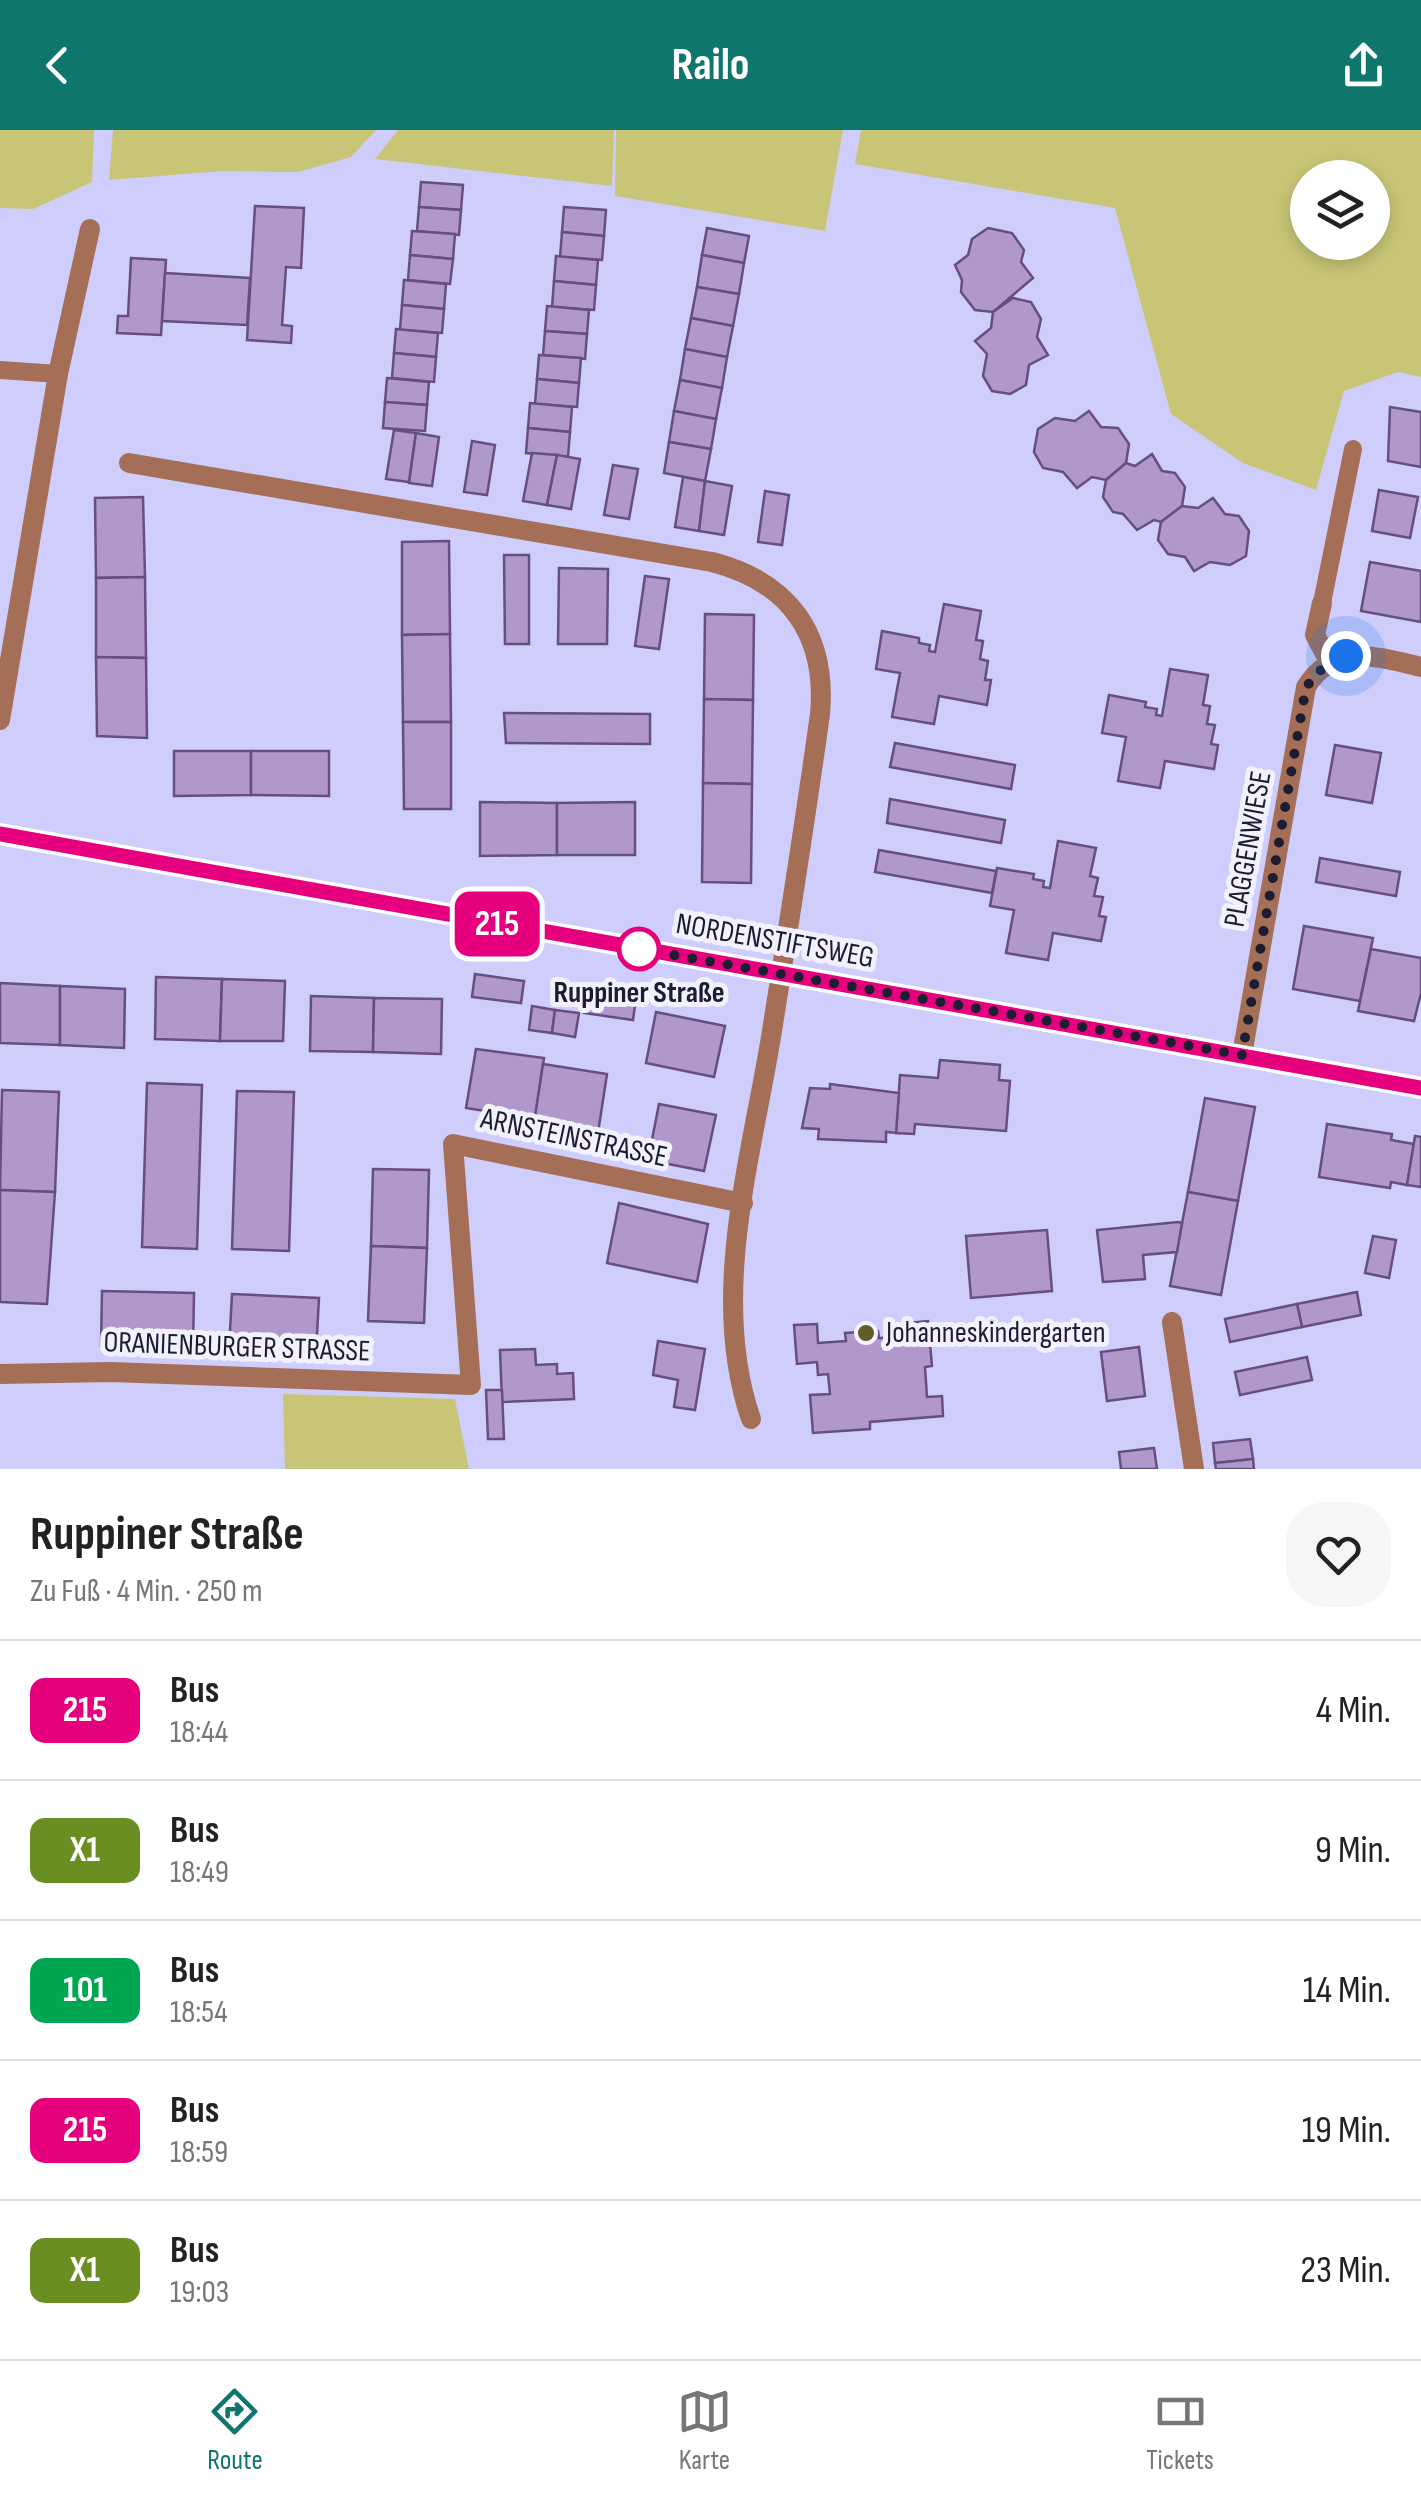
<!DOCTYPE html>
<html lang="de">
<meta charset="utf-8">
<style>
:root{--surface:#fff;--page:#f6f6f6;--text:#222;--muted:#767676;--line:#e0e0e0;--accent:#0f766e}
body{margin:0;font-family:"Sofia Sans Condensed",sans-serif;background:var(--page);color:var(--text);height:100vh;display:flex;flex-direction:column;font-size:38px;white-space:nowrap}
*{box-sizing:border-box;margin:0}
p{font-size:32px;color:var(--muted)}
.icon{flex:none;width:55px;height:55px;fill:none;stroke:currentColor;stroke-width:2;stroke-linecap:round;stroke-linejoin:round}
.map{position:relative;height:1339px;overflow:hidden}
.side{display:flex;flex-direction:column;background:var(--surface);flex:1}
.side>*{flex:none}
.badge{padding:0 20px;border-radius:15px;font-size:35px;line-height:65px}
.controls{position:absolute;left:1290px;top:30px;display:grid;gap:20px}
.controls a{display:grid;place-items:center;width:100px;height:100px;border-radius:50%;background:var(--surface);box-shadow:0 5px 15px #0003;font-size:50px}
.you{position:absolute;width:50px;height:50px;margin:-25px;border:8px solid #fff;border-radius:50%;background:#1a73e8;box-shadow:0 0 0 15px #1a73e833}
.map>.badge{position:absolute;translate:-50% -50%;box-shadow:0 0 0 5px #fff}
.round{display:grid;place-items:center;flex:none;width:105px;height:105px;border-radius:40px;background:var(--page)}
.summary{display:flex;align-items:center;justify-content:space-between;height:170px;padding:0 30px}
h1{font-size:48px;font-weight:700;line-height:75px}
ul{padding:0;list-style:none}
li{display:flex;align-items:center;gap:30px;height:140px;padding:0 30px;border-top:2px solid var(--line)}
li div{flex:1}
li b{display:block;font-size:38px}
li em{font-style:normal}
li .badge{min-width:110px;font-weight:700;text-align:center}
header{display:flex;justify-content:space-between;align-items:center;height:130px;padding:0 30px;background:var(--accent);color:#fff;font-size:45px;font-weight:700}
.tab-bar{display:flex;justify-content:space-around;align-items:center;height:140px;border-top:2px solid var(--line);background:var(--surface);font-size:28px;color:var(--muted)}
.tab-bar a{display:grid;justify-items:center;gap:5px}
.tab-bar .on{color:var(--accent)}
.map>svg:first-child{display:block}
.green{fill:#c8c576;fill-rule:evenodd}
.building{fill:#b198cc;stroke:#664f7e;stroke-width:2.5}
.lines{fill:none;stroke-linecap:round;stroke-linejoin:round}
.lane{stroke:#a46f56;stroke-width:18}
.street{stroke:#a46f56;stroke-width:20}
.line-casing{stroke:#fff;stroke-width:22}
.line{stroke:#e6007e;stroke-width:15}
.walk{stroke:#1e1c31;stroke-width:10;stroke-dasharray:0 18}
.stop-dot{fill:#fff;stroke:#e6007e;stroke-width:5}
.poi-dot{fill:#5f5d2a;stroke:#f2f2fe;stroke-width:4}
.labels{text-anchor:middle;dominant-baseline:central;stroke-width:10;stroke-linejoin:round;paint-order:stroke}
.street-label{font-size:30px;fill:#1e1c31;stroke:#f2f2fe}
.stop-label{font-size:30px;font-weight:bold;fill:#1e1c31;stroke:#f2f2fe}
.poi-label{font-size:30px;fill:#1e1c31;stroke:#f2f2fe;text-anchor:start}
</style>
<header><svg class="icon" aria-label="back" viewBox="0 0 24 24"><path d="M15 5l-7 7 7 7"/></svg>Railo<svg class="icon" aria-label="share" viewBox="0 0 24 24"><path d="M12 15V3M7 8l5-5 5 5M5 13v7h14v-7"/></svg></header>
<div class="map">
<svg width="1421" height="1339" viewBox="0 0 1421 1339">
<rect width="100%" height="100%" fill="#cfcdfb"/>
<g class="green">
<path d="M0,0h94l-2,52 -59,27 -33,-1z"/>
<path d="M113,0h263l-25,27 -53,15 -76,-1 -113,9z"/>
<path d="M398,0h216l-2,56 -237,-27z"/>
<path d="M616,0h227l-18,101 -210,-35z"/>
<path d="M861,0h560v247l-23,-5 -54,19 -28,99 -73,-27 -72,-49 -56,-206 -260,-44zM1308,48h64v64h-64z"/>
<path d="M283,1264l172,5 14,70h-184z"/>
</g>
<g class="building">
<path d="M421,52l42,3 -2,25 -42,-3z"/>
<path d="M255,76l49,2 -3,60 -15,-1 -4,58 10,1 -1,17 -44,-3z"/>
<path d="M419,77l42,3 -2,25 -42,-4z"/>
<path d="M564,77l42,3 -2,26 -42,-4z"/>
<path d="M707,98l42,8 -5,27 -42,-8z"/>
<path d="M988,98l24,5 12,17 -3,12 12,16 -40,34 -18,-2 -14,-18 1,-12 -7,-15 13,-10 4,-16z"/>
<path d="M412,101l43,3 -2,25 -43,-4z"/>
<path d="M562,102l42,4 -2,24 -42,-3z"/>
<path d="M410,125l43,4 -3,25 -42,-4z"/>
<path d="M702,125l42,8 -5,31 -42,-7z"/>
<path d="M556,126l42,4 -2,25 -42,-4z"/>
<path d="M131,128l35,2 -5,75 -44,-2 1,-17h10z"/>
<path d="M165,143l85,5 -3,47 -85,-4z"/>
<path d="M404,150l42,4 -2,25 -42,-4z"/>
<path d="M554,151l42,4 -2,25 -42,-3z"/>
<path d="M697,157l42,7 -6,32 -42,-8z"/>
<path d="M1013,168l18,4 10,17 -4,18 11,18 -19,10 -3,20 -16,9 -18,-3 -9,-15 4,-22 -12,-13 16,-13 2,-16z"/>
<path d="M402,175l42,4 -2,24 -42,-3z"/>
<path d="M547,176l42,4 -2,24 -42,-3z"/>
<path d="M691,188l42,8 -6,31 -42,-8z"/>
<path d="M396,199l42,4 -2,24 -42,-4z"/>
<path d="M545,201l42,3 -2,25 -42,-4z"/>
<path d="M685,219l42,8 -5,31 -42,-8z"/>
<path d="M394,223l42,4 -2,25 -42,-4z"/>
<path d="M539,225l42,3 -2,25 -42,-4z"/>
<path d="M387,248l42,4 -2,23 -42,-3z"/>
<path d="M537,249l42,4 -2,24 -42,-3z"/>
<path d="M680,250l42,8 -6,31 -42,-8z"/>
<path d="M385,272l42,3 -2,26 -42,-3z"/>
<path d="M530,273l42,4 -2,25 -42,-4z"/>
<path d="M1390,277l31,5v55l-33,-6z"/>
<path d="M674,281l42,8 -5,30 -42,-7z"/>
<path d="M1089,281l12,16 17,1 11,16 -3,19 -20,17 -14,-3 -15,11 -14,-16 -20,-4 -9,-16 4,-23 17,-11 20,3z"/>
<path d="M528,298l42,4 -2,25 -42,-4z"/>
<path d="M394,300l22,3 -7,49 -23,-3z"/>
<path d="M416,303l23,4 -7,49 -23,-3z"/>
<path d="M472,311l23,4 -8,50 -23,-3z"/>
<path d="M669,312l42,7 -6,32 -41,-8z"/>
<path d="M532,323l25,2 -10,50 -24,-4z"/>
<path d="M1152,324l10,17 13,2 10,14 -3,19 -21,16 -7,-2 -17,10 -14,-16 -10,-2 -10,-15 3,-17 20,-17 9,3z"/>
<path d="M557,325l23,4 -9,50 -24,-4z"/>
<path d="M613,335l25,4 -9,50 -25,-4z"/>
<path d="M683,347l22,4 -6,50 -24,-4z"/>
<path d="M705,351l27,5 -8,49 -25,-4z"/>
<path d="M1379,360l39,7 -8,41 -38,-7z"/>
<path d="M765,361l24,4 -7,50 -24,-3z"/>
<path d="M143,367l2,80 -49,1 -1,-80z"/>
<path d="M1213,368l12,16 14,2 10,15 -3,25 -16,9 -20,-3 -16,9 -9,-14 -17,-3 -10,-14 3,-18 21,-16 16,2z"/>
<path d="M449,411l1,93 -48,1v-93z"/>
<path d="M504,425h25v89h-24z"/>
<path d="M1370,432l51,9v51l-60,-11z"/>
<path d="M559,438l49,1 -1,75h-49z"/>
<path d="M645,446l24,3 -10,70 -24,-3z"/>
<path d="M145,447l1,81 -50,-1v-79z"/>
<path d="M944,474l37,7 -5,29 7,1 -3,18 8,2 -3,19h6l-4,25 -48,-9 -5,28 -42,-7 8,-44 -24,-4 6,-38 37,7v5l11,2 -1,6 6,1z"/>
<path d="M705,484l49,1 -1,85 -49,-1z"/>
<path d="M450,504l1,88h-48l-1,-87z"/>
<path d="M96,527l50,1 1,80 -50,-2z"/>
<path d="M1170,539l38,6 -5,30 7,1 -3,18 8,1 -4,19 7,1 -4,24 -49,-8 -5,27 -42,-7 8,-44 -24,-4 7,-38 37,7 -1,5 12,2 -1,6 6,1z"/>
<path d="M704,569l49,1 -1,84 -49,-1z"/>
<path d="M504,583l146,1v30l-144,-1z"/>
<path d="M403,592h48v87h-47z"/>
<path d="M895,613l120,22 -4,24 -121,-22z"/>
<path d="M1335,615l46,8 -9,50 -46,-8z"/>
<path d="M174,621h77v44l-77,1z"/>
<path d="M251,621h78v45l-78,-1z"/>
<path d="M703,653l49,1 -1,99 -49,-1z"/>
<path d="M890,669l115,21 -4,23 -114,-20z"/>
<path d="M480,672l77,1v52l-77,1z"/>
<path d="M635,672v53h-78v-52z"/>
<path d="M1058,711l38,7 -6,28 8,2 -4,18 9,1 -4,19 7,1 -5,24 -48,-8 -5,27 -42,-7 8,-43 -24,-4 7,-38 37,6 -1,5 11,2 -1,6 7,1z"/>
<path d="M879,720l117,21 -4,22 -117,-21z"/>
<path d="M1320,728l80,14 -4,24 -80,-14z"/>
<path d="M1304,796l69,12 -13,63 -67,-12z"/>
<path d="M1371,819l50,9v35l-7,28 -56,-10z"/>
<path d="M475,844l49,7 -3,22 -49,-6z"/>
<path d="M156,847l66,2 -2,62 -65,-2z"/>
<path d="M222,849l63,2 -2,60h-63z"/>
<path d="M0,853l60,3v59l-60,-2z"/>
<path d="M60,856l65,3 -1,59 -64,-3z"/>
<path d="M587,861l49,7 -3,22 -49,-7z"/>
<path d="M311,866l63,2 -1,54 -63,-1z"/>
<path d="M374,868l68,1 -1,55 -68,-2z"/>
<path d="M532,876l23,4 -3,23 -23,-3z"/>
<path d="M555,880l24,3 -4,24 -23,-4z"/>
<path d="M656,882l69,14 -11,51 -68,-14z"/>
<path d="M476,919l68,9 -9,61 -69,-11z"/>
<path d="M940,930l60,5 -1,15 11,1 -4,50 -91,-7 -1,10 -18,-1 4,-58 38,3z"/>
<path d="M543,934l64,10 -9,59 -64,-10z"/>
<path d="M147,953l55,2 -5,164 -55,-2z"/>
<path d="M830,954l69,9 -3,40 -10,-1v10l-68,-3 1,-10 -17,-1 8,-40 20,1z"/>
<path d="M2,960l57,2 -4,100 -55,-2z"/>
<path d="M237,961l57,1 -5,159 -57,-2z"/>
<path d="M1205,968l50,9 -17,94 -50,-9z"/>
<path d="M659,974l57,11 -12,56 -56,-11z"/>
<path d="M1327,994l65,10 -1,6 23,4 -7,41 -16,-3 -1,6 -71,-11z"/>
<path d="M1415,1006l6,1v50l-14,-2z"/>
<path d="M373,1039l56,1 -2,78 -56,-2z"/>
<path d="M0,1060l55,2 -8,112 -47,-2z"/>
<path d="M1188,1062l50,9 -17,94 -51,-9z"/>
<path d="M619,1073l89,21 -11,58 -90,-19z"/>
<path d="M1178,1092l4,1 -5,29 -34,3 2,24 -42,3 -6,-52z"/>
<path d="M1047,1100l5,61 -81,7 -5,-62z"/>
<path d="M1373,1106l23,4 -7,38 -24,-5z"/>
<path d="M371,1116l56,2 -3,75 -56,-2z"/>
<path d="M102,1161l92,2 -1,56 -92,-3z"/>
<path d="M1357,1162l4,23 -59,12 -5,-23z"/>
<path d="M232,1164l87,4 -3,55 -87,-4z"/>
<path d="M1297,1174l5,23 -72,15 -5,-23z"/>
<path d="M928,1191l4,45 -7,1 2,30 15,-1 1,20 -73,6v7l-57,4 -3,-38 20,-1 -2,-20 -10,1 -1,-13 -20,2 -3,-39 23,-1 1,19 28,-2 -1,-8 33,-2 1,7 29,-1 -1,-14z"/>
<path d="M658,1211l47,8 -10,61 -21,-3 4,-27 -25,-5z"/>
<path d="M1139,1217l6,49 -38,5 -6,-49z"/>
<path d="M535,1219l1,16 21,-1v10l16,-1 1,26 -72,3 -2,-52z"/>
<path d="M1307,1227l5,23 -72,15 -5,-23z"/>
<path d="M486,1260h16l2,49h-16z"/>
<path d="M1250,1309l3,20 -38,4 -2,-20z"/>
<path d="M1154,1318l3,21h-36l-2,-17z"/>
<path d="M1253,1329l1,10h-38l-1,-6z"/>
</g>
<g class="lines">
<g class="lane">
<path d="M0,240l58,4"/>
<path d="M1322,473l31,-154"/>
</g>
<g class="street">
<path d="M129,333l583,99c78,20 115,73 108,152 -15,108 -32,216 -49,323 -20,122 -62,261 -20,382"/>
<path d="M1322,473l-7,32 14,26"/>
<path d="M0,590l58,-346 32,-145"/>
<path d="M0,704l1421,254"/>
<path d="M1242,925l64,-368c28,-45 72,-30 115,-20"/>
<path d="M1172,1192l22,147"/>
<path d="M0,1244l111,-2 360,13 -18,-241 290,59"/>
</g>
</g>
<g class="lines">
<g class="line-casing">
<path id="line" d="M0,704l1421,254"/>
</g>
<use href="#line" class="line"/>
<path class="walk" d="M639,819l603,106 64,-368 22,-25 18,-6"/>
</g>
<circle class="stop-dot" cx="639" cy="819" r="20"/>
<circle class="poi-dot" cx="866" cy="1203" r="10"/>
<g class="labels">
<g class="street-label">
<text transform="translate(1248 719) rotate(-80)">PLAGGENWIESE</text>
<text transform="translate(775 811) rotate(10)">NORDENSTIFTSWEG</text>
<text transform="translate(574 1008) rotate(12)">ARNSTEINSTRASSE</text>
<text transform="translate(237 1217) rotate(2)">ORANIENBURGER STRASSE</text>
</g>
<g class="stop-label">
<text x="639" y="863">Ruppiner Straße</text>
</g>
<g class="poi-label">
<text x="886" y="1203">Johanneskindergarten</text>
</g>
</g>
</svg>
<div class="controls">
<a><svg class="icon" aria-label="layers" viewBox="0 0 24 24"><path d="M12 4l9 5-9 5-9-5zM3 14l9 5 9-5"/></svg></a>
</div>
<div class="you" style="left:1346px;top:526px"></div>
<b class="badge" style="left:497px;top:794px;background:#e6007e;color:#fff">215</b>
</div>
<section class="side">
<div class="summary"><div><h1>Ruppiner Straße</h1><p>Zu Fuß · 4 Min. · 250 m</p></div><a class="round"><svg class="icon" aria-label="heart" viewBox="0 0 24 24"><path d="M12 20l-8-8c-3-5 5-10 8-4 3-6 11-1 8 4z"/></svg></a></div>
<ul>
<li><span class="badge" style="background:#e6007e;color:#fff">215</span><div><b>Bus</b><p>18:44</p></div><em>4 Min.</em></li>
<li><span class="badge" style="background:#6b8e23;color:#fff">X1</span><div><b>Bus</b><p>18:49</p></div><em>9 Min.</em></li>
<li><span class="badge" style="background:#00a651;color:#fff">101</span><div><b>Bus</b><p>18:54</p></div><em>14 Min.</em></li>
<li><span class="badge" style="background:#e6007e;color:#fff">215</span><div><b>Bus</b><p>18:59</p></div><em>19 Min.</em></li>
<li><span class="badge" style="background:#6b8e23;color:#fff">X1</span><div><b>Bus</b><p>19:03</p></div><em>23 Min.</em></li>
</ul>
</section>
<nav class="tab-bar">
<a class="on"><svg class="icon" aria-label="directions" viewBox="0 0 24 24"><path d="M12 3l9 9-9 9-9-9zM9 14v-3h6M13 9l2 2-2 2"/></svg>Route</a>
<a><svg class="icon" aria-label="map" viewBox="0 0 24 24"><path d="M3 6l6-2 6 2 6-2v14l-6 2-6-2-6 2zM9 4v14M15 6v14"/></svg>Karte</a>
<a><svg class="icon" aria-label="tickets" viewBox="0 0 24 24"><path d="M3 7h18v10H3zM15 7v10"/></svg>Tickets</a>
</nav>
